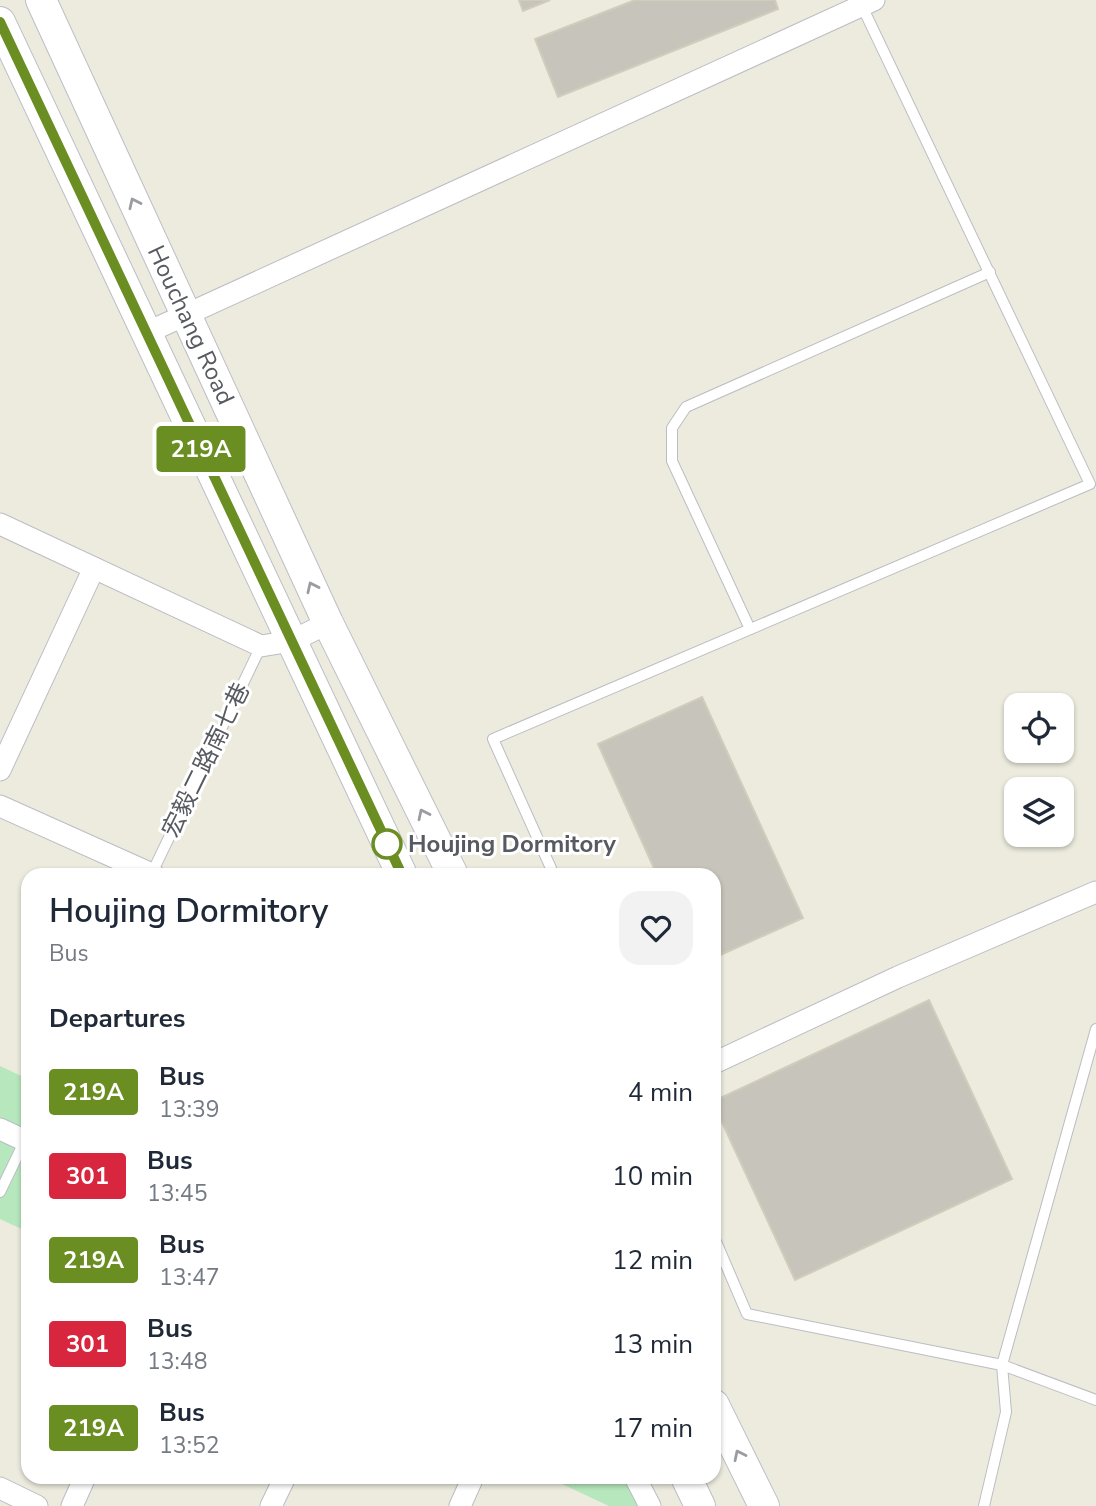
<!DOCTYPE html>
<meta charset="utf-8">
<style>
:root{--surface:#fff;--page:#f2f2f3;--text:#1f2937;--muted:#747a83}
body{margin:0;font-family:"Nunito Sans","Noto Sans TC",sans-serif;background:var(--page);color:var(--text);height:100vh;display:flex;flex-direction:column;font-size:26px;white-space:nowrap}
*{box-sizing:border-box;margin:0}
p{font-size:23px;color:var(--muted)}
.icon{flex:none;width:38px;height:38px;fill:none;stroke:currentColor;stroke-width:2;stroke-linecap:round;stroke-linejoin:round}
.map{position:relative;flex:1;overflow:hidden}
.details{position:absolute;left:21px;top:868px;width:700px;height:616px;display:flex;flex-direction:column;background:var(--surface);border-radius:21px;box-shadow:0 2px 5px #0004}
.details>*{flex:none}
.badge{padding:0 14px;border-radius:5px;font-size:24px;line-height:46px}
.fabs{position:absolute;left:1004px;top:693px;display:grid;gap:14px}
.fabs a{display:grid;place-items:center;width:70px;height:70px;border-radius:14px;background:var(--surface);box-shadow:0 2px 5px #0004;font-size:35px}
.map>.badge{position:absolute;translate:-50% -50%;box-shadow:0 0 0 4px #fff}
h2{padding:0 28px;font-size:26px;line-height:63px}
.round{display:grid;place-items:center;flex:none;width:74px;height:74px;border-radius:21px;background:var(--page)}
.head{display:flex;align-items:center;justify-content:space-between;height:119px;padding:0 28px}
h1{font-size:33px;font-weight:600;line-height:52px}
ul{padding:0;list-style:none}
li{display:flex;align-items:center;gap:21px;height:84px;padding:0 28px}
li div{flex:1}
li b{display:block;font-size:26px}
li em{font-style:normal}
li .badge{min-width:77px;font-weight:700;text-align:center}
.map>svg:first-child{display:block}
.green{fill:#b7e7bd}
.building{fill:#c7c5bb;stroke:#d1cdbc;stroke-width:2}
.lines{fill:none;stroke-linecap:round;stroke-linejoin:round}
.lane-casing{stroke:#bbbdc4;stroke-width:12}
.street-casing{stroke:#bbbdc4;stroke-width:23}
.secondary-casing{stroke:#bbbec6;stroke-width:32}
.lane{stroke:#fff;stroke-width:10}
.street{stroke:#fff;stroke-width:21}
.secondary{stroke:#fff;stroke-width:30}
.oneway{stroke:#9a9ca0}
.line-casing{stroke:#fff;stroke-width:16}
.line{stroke:#6b8e23;stroke-width:10}
.stop-dot{fill:#fff;stroke:#6b8e23;stroke-width:3.5}
.labels{text-anchor:middle;dominant-baseline:central;stroke-width:6;stroke-linejoin:round;paint-order:stroke}
.street-label{font-size:24px;fill:#575a61;stroke:#fff}
.stop-label{font-size:24px;font-weight:bold;fill:#575a61;stroke:#fff;text-anchor:start}
</style>
<div class="map">
<svg width="1096" height="1506" viewBox="0 0 1096 1506">
<rect width="100%" height="100%" fill="#ecebde"/>
<g class="green">
<path d="M0,1066l28,13v153l-28,-13z"/>
<path d="M547,1477h82l13,29h-33z"/>
</g>
<g class="building">
<path d="M519,0h31l-27,11z"/>
<path d="M635,0h140l3,9 -220,88 -23,-58z"/>
<path d="M702,697l101,221 -89,40v-83h-57l-59,-131z"/>
<path d="M929,1000l83,179 -217,101 -81,-175v-4z"/>
</g>
<g class="lines">
<g class="lane-casing">
<g id="lane">
<path d="M750,629l-78,-168v-33l14,-21 304,-135"/>
<path d="M151,875l110,-229"/>
<path d="M554,875l-61,-136 597,-255 -230,-482"/>
<path d="M0,1192l26,-54"/>
<path d="M714,1237l33,77 255,51 94,35"/>
<path d="M984,1506l22,-94 -4,-47 94,-336"/>
</g>
</g>
<g class="street-casing">
<g id="street">
<path d="M146,333l728,-333"/>
<path d="M0,524l261,122 31,-5 36,-18"/>
<path d="M0,770l94,-202"/>
<path d="M0,806l154,69"/>
<path d="M714,1063l184,-86 198,-85"/>
<path d="M0,1129l28,13"/>
<path d="M635,1477l15,29"/>
<path d="M0,1488l37,18"/>
<path d="M72,1506l13,-29"/>
<path d="M271,1506l14,-29"/>
<path d="M460,1506l13,-29"/>
</g>
</g>
<g class="secondary-casing">
<g id="secondary">
<path d="M41,0l287,623 125,252"/>
<path d="M0,22l402,853"/>
<path d="M714,1405l50,101"/>
<path d="M686,1477l14,29"/>
</g>
</g>
<use href="#lane" class="lane"/>
<use href="#street" class="street"/>
<use href="#secondary" class="secondary"/>
</g>
<defs><path id="oneway-chevron" d="M-2-3.5L2.5 0L-2 3.5" fill="none" stroke-width="1.6" stroke-linecap="round" stroke-linejoin="round" transform="scale(1.75)"/></defs>
<g class="oneway">
<use href="#oneway-chevron" transform="translate(134 203) rotate(-115)"/>
<use href="#oneway-chevron" transform="translate(312 587) rotate(-115)"/>
<use href="#oneway-chevron" transform="translate(423 814) rotate(-116)"/>
<use href="#oneway-chevron" transform="translate(739 1455) rotate(-116)"/>
</g>
<g class="lines">
<g class="line-casing">
<path id="line" d="M0,22l402,853"/>
</g>
<use href="#line" class="line"/>
</g>
<circle class="stop-dot" cx="387" cy="844" r="14"/>
<g class="labels">
<g class="street-label">
<text transform="translate(191 325) rotate(65)">Houchang Road</text>
<text transform="translate(206 760) rotate(-64)">宏毅二路南七巷</text>
</g>
<g class="stop-label">
<text x="408" y="844">Houjing Dormitory</text>
</g>
</g>
</svg>
<div class="fabs">
<a><svg class="icon" aria-label="locate" viewBox="0 0 24 24"><circle cx="12" cy="12" r="6"/><path d="M12 2v4M12 18v4M2 12h4M18 12h4"/></svg></a>
<a><svg class="icon" aria-label="layers" viewBox="0 0 24 24"><path d="M12 4l9 5-9 5-9-5zM3 14l9 5 9-5"/></svg></a>
</div>
<b class="badge" style="left:201px;top:449px;background:#6b8e23;color:#fff">219A</b>
<section class="details">
<div class="head"><div><h1>Houjing Dormitory</h1><p>Bus</p></div><a class="round"><svg class="icon" aria-label="heart" viewBox="0 0 24 24"><path d="M12 20l-8-8c-3-5 5-10 8-4 3-6 11-1 8 4z"/></svg></a></div>
<h2>Departures</h2>
<ul>
<li><span class="badge" style="background:#6b8e23;color:#fff">219A</span><div><b>Bus</b><p>13:39</p></div><em>4 min</em></li>
<li><span class="badge" style="background:#d7263d;color:#fff">301</span><div><b>Bus</b><p>13:45</p></div><em>10 min</em></li>
<li><span class="badge" style="background:#6b8e23;color:#fff">219A</span><div><b>Bus</b><p>13:47</p></div><em>12 min</em></li>
<li><span class="badge" style="background:#d7263d;color:#fff">301</span><div><b>Bus</b><p>13:48</p></div><em>13 min</em></li>
<li><span class="badge" style="background:#6b8e23;color:#fff">219A</span><div><b>Bus</b><p>13:52</p></div><em>17 min</em></li>
</ul>
</section>
</div>
